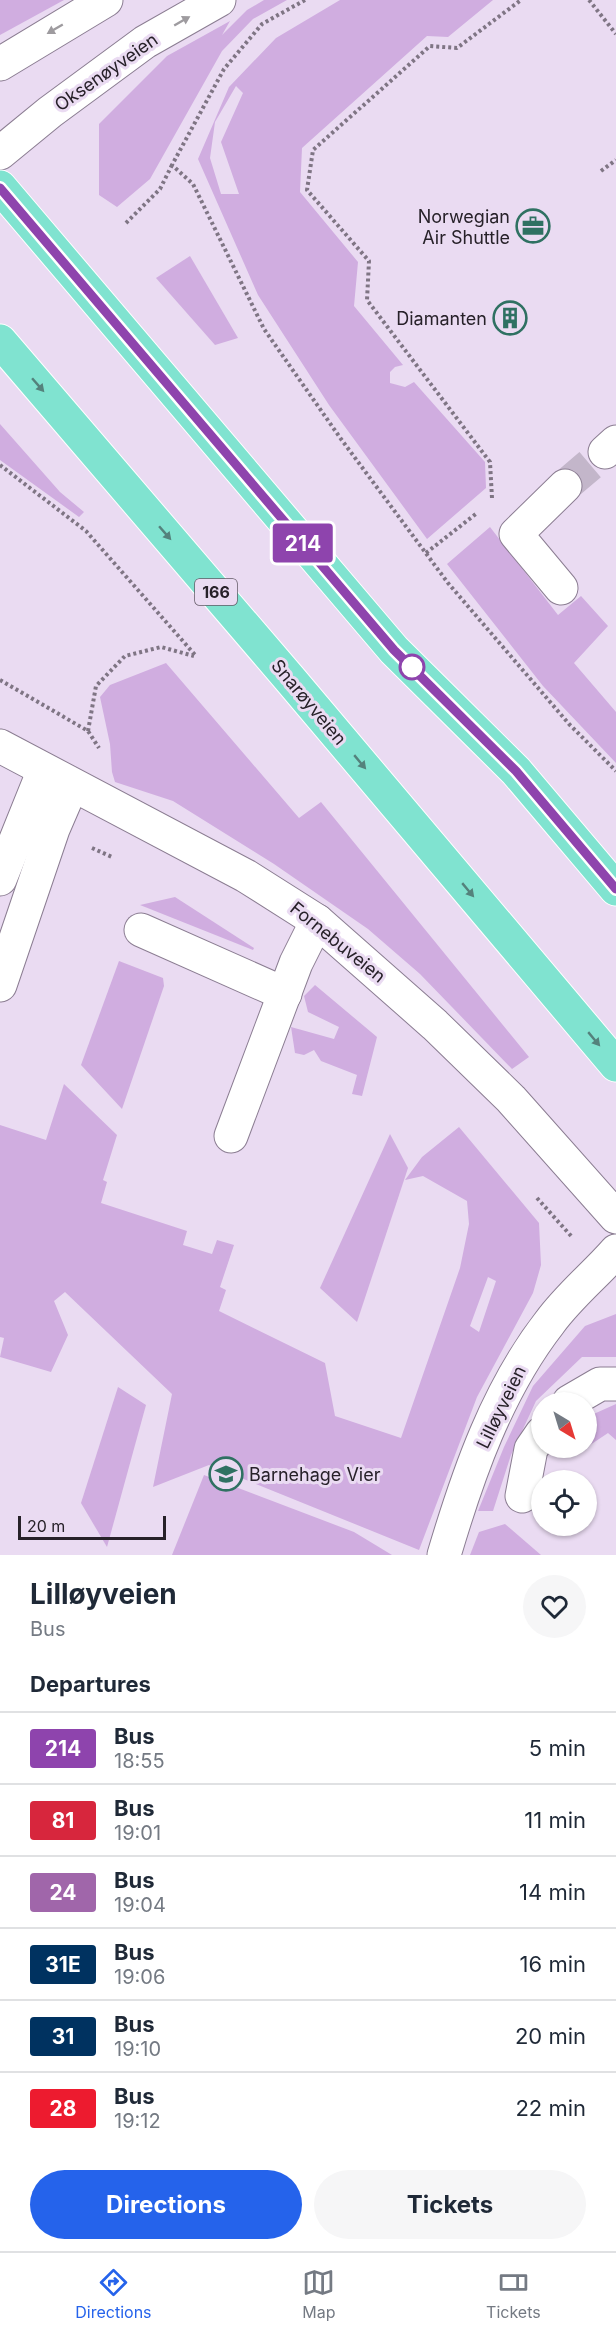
<!DOCTYPE html>
<meta charset="utf-8">
<style>
:root{--surface:#fff;--page:#f6f6f7;--text:#1f2937;--muted:#747a83;--line:#e0e1e3;--accent:#2563eb}
body{margin:0;font-family:Inter,sans-serif;background:var(--page);color:var(--text);height:100vh;display:flex;flex-direction:column;font-size:22px;white-space:nowrap}
*{box-sizing:border-box;margin:0}
p{font-size:20px;color:var(--muted)}
.icon{flex:none;width:33px;height:33px;fill:none;stroke:currentColor;stroke-width:2;stroke-linecap:round;stroke-linejoin:round}
.map{position:relative;height:1555px;overflow:hidden}
.side{display:flex;flex-direction:column;background:var(--surface);flex:1}
.side>*{flex:none}
.badge{padding:0 12px;border-radius:4px;font-size:21px;line-height:39px}
.needle{width:39px;rotate:142deg}
.tools{position:absolute;left:531px;top:1392px;display:grid;gap:12px}
.tools a{display:grid;place-items:center;width:66px;height:66px;border-radius:50%;background:var(--surface);box-shadow:0 2px 4px #0004;font-size:30px}
.scale{position:absolute;left:18px;bottom:15px;width:148px;box-sizing:border-box;padding-left:6px;border:3px solid #272129;border-top:0;font-size:16px;line-height:21px;white-space:nowrap;color:#272129;-webkit-text-stroke:4px #eadbf2;paint-order:stroke}
.map>.badge{position:absolute;translate:-50% -50%;box-shadow:0 0 0 3px #fff}
h2{padding:0 30px;font-size:22px;line-height:54px}
.round{display:grid;place-items:center;flex:none;width:63px;height:63px;border-radius:32px;background:var(--page)}
.head{display:flex;align-items:center;justify-content:space-between;height:102px;padding:0 30px}
h1{font-size:28px;font-weight:700;line-height:45px}
.action{display:flex;gap:12px;margin-top:auto;padding:12px 30px}
.action a{flex:1;height:69px;border-radius:36px;background:var(--accent);color:#fff;font-size:24px;font-weight:700;line-height:69px;text-align:center}
.action a+a{background:var(--page);color:var(--text)}
ul{padding:0;list-style:none}
li{display:flex;align-items:center;gap:18px;height:72px;padding:0 30px;border-top:2px solid var(--line)}
li div{flex:1}
li b{display:block;font-size:22px}
li em{font-style:normal}
li .badge{min-width:66px;font-weight:700;text-align:center}
.tabs{display:flex;justify-content:space-around;align-items:center;height:84px;border-top:2px solid var(--line);background:var(--surface);font-size:16px;color:var(--muted)}
.tabs a{display:grid;justify-items:center;gap:3px}
.tabs .active{color:var(--accent)}
.map>svg:first-child{display:block}
.green{fill:#d0ade0;fill-rule:evenodd}
.lines{fill:none;stroke-linecap:round;stroke-linejoin:round}
.minor-tunnel{stroke:#c3b6ca;stroke-width:33;stroke-dasharray:33 16;stroke-linecap:butt}
.minor-casing{stroke:#8b7d92;stroke-width:35}
.major-casing{stroke:#fff;stroke-width:35}
.path{stroke:#7f7584;stroke-width:4;stroke-dasharray:3 3;stroke-linecap:butt}
.minor{stroke:#fff;stroke-width:33}
.major{stroke:#80e3d0;stroke-width:33}
.oneway{fill:#9e9b9f}
.oneway2{fill:#54827c}
.line-casing{stroke:#fff;stroke-width:14}
.line{stroke:#8e44ad;stroke-width:9}
.stop-dot{fill:#fff;stroke:#8e44ad;stroke-width:3}
.labels{text-anchor:middle;dominant-baseline:central;stroke-width:6;stroke-linejoin:round;paint-order:stroke}
.shield{fill:#eadbf2;stroke:#625965;stroke-width:1.5}
.shield-label{font-size:16px;font-weight:bold;fill:#272129}
.street-label{font-size:18px;fill:#272129;stroke:#eadbf2}
.poi-label{font-size:18px;fill:#272129;stroke:#eadbf2;text-anchor:end}
</style>
<div class="map">
<svg width="616" height="1555" viewBox="0 0 616 1555">
<rect width="100%" height="100%" fill="#eadbf2"/>
<g class="green">
<path d="M0,0h64l-64,35z"/>
<path d="M264,0h23l-34,19 -31,32 -72,128 -33,28 -18,-12v-71l68,-68 63,-35 -8,14 25,-25z"/>
<path d="M340,0h153l-45,37 -21,-1 -125,112 -2,44 58,70 -4,44 49,59 -8,2 -5,5v11l15,4 9,-5 71,80 1,26 -59,51 -98,-134 -71,-110 -60,-136 31,-72 47,-49zM236,86l7,7 -22,49 18,52h-18l-11,-36 5,-36z"/>
<path d="M190,256l48,82 -23,7 -59,-67z"/>
<path d="M0,424l60,68 24,20 -5,5 -79,-57z"/>
<path d="M490,527l68,88 23,-19 27,30 -34,37 42,49v51l-73,-77 -96,-122z"/>
<path d="M166,663l133,155 22,-16 208,255 -17,12 -92,-95 -52,-45 -94,-65 -101,-63 -58,-19 -3,-10 -2,-28 -10,-47 10,-12z"/>
<path d="M175,897l79,51 -1,2 -113,-45z"/>
<path d="M119,961l44,17 1,8 -42,123 -41,-44z"/>
<path d="M315,985l62,52 -15,59 -10,-2 5,-19 -36,-14 -7,-11 -10,5 -9,-2 -4,-26 43,12 5,-12 -31,-15 -4,-16z"/>
<path d="M64,1084l53,51 -14,45 4,2 -6,21 86,28 -4,14 29,9 5,-14 17,5 -14,42 6,3 -7,21 106,52 10,53 66,22 59,-170 9,-44 -2,-23 -44,-25 -18,4 17,-23 37,-30 80,96 2,42 -8,28 -56,104 -58,153 -210,-85 -56,22 19,-93 -107,-102 -11,9 14,34 -17,37 -51,-15 4,-19 -4,-1v-212l46,15zM488,1277l8,4 -17,51 -9,-6z"/>
<path d="M390,1134l18,34 -51,154 -37,-34z"/>
<path d="M616,1314v43h-34l-46,44 -25,54 -18,56h-15l26,-64 29,-61 52,-60z"/>
<path d="M118,1387l28,18 -39,142 -26,-44z"/>
<path d="M616,1404v36l-8,-7 -21,14v-30z"/>
<path d="M204,1475l150,57 38,23h-220z"/>
<path d="M505,1524l36,31h-71l9,-23z"/>
</g>
<g class="lines">
<path class="minor-tunnel" d="M565,486l40,-34"/>
<g class="minor-casing">
<g id="minor">
<path d="M0,64l106,-64"/>
<path d="M0,153l50,-41 95,-70 74,-42"/>
<path d="M605,452l11,-10"/>
<path d="M561,588l-45,-54 49,-48"/>
<path d="M0,746l246,130 71,45 118,104 76,74 105,118"/>
<path d="M0,879l44,-109"/>
<path d="M141,930l144,64"/>
<path d="M0,985l53,-156 19,-44"/>
<path d="M231,1136l65,-173 21,-42"/>
<path d="M569,1402l31,-18h16"/>
<path d="M522,1496l9,-47 11,-16"/>
<path d="M444,1555c24,-81 53,-165 106,-233 19,-26 45,-47 66,-71"/>
</g>
</g>
<g class="major-casing">
<g id="major">
<path d="M0,187l394,463 122,121 100,118"/>
<path d="M0,341l289,337 327,387"/>
</g>
</g>
<g class="path">
<path d="M305,0l-43,24 -38,45 -52,96 21,19 71,145 77,110 107,144 121,141 47,47"/>
<path d="M589,0l27,34"/>
<path d="M601,171l15,-11"/>
<path d="M126,223l34,-34 12,-24"/>
<path d="M0,465l86,66 110,125"/>
<path d="M492,498l-2,-36 -123,-162 2,-39 -62,-71 6,-40 117,-104 27,2 64,-48"/>
<path d="M426,553l51,-40"/>
<path d="M0,680l88,51 11,17"/>
<path d="M88,731l8,-45 29,-30 36,-9 33,9"/>
<path d="M92,848l20,9"/>
<path d="M537,1198l35,39"/>
</g>
<use href="#minor" class="minor"/>
<use href="#major" class="major"/>
</g>
<defs><path id="oneway-solid" d="M-6-.8H1V-3.2L6.5 0L1 3.2V.8H-6Z" transform="scale(1.5)"/></defs>
<g class="oneway">
<use href="#oneway-solid" transform="translate(182 21) rotate(-30)"/>
<use href="#oneway-solid" transform="translate(55 29) rotate(150)"/>
</g>
<g class="oneway2">
<use href="#oneway-solid" transform="translate(38 385) rotate(49)"/>
<use href="#oneway-solid" transform="translate(165 533) rotate(49)"/>
<use href="#oneway-solid" transform="translate(360 762) rotate(50)"/>
<use href="#oneway-solid" transform="translate(468 890) rotate(50)"/>
<use href="#oneway-solid" transform="translate(594 1039) rotate(50)"/>
</g>
<g class="lines">
<g class="line-casing">
<path id="line" d="M0,188l394,462 122,121 100,118"/>
</g>
<use href="#line" class="line"/>
</g>
<defs>
<g id="office-ring" transform="scale(1.725)"><circle r="9.5" fill="#eadbf2" stroke="#2f7162" stroke-width="1.5"/><path d="M-6-3h4V-5.5h4V-3h4V5H-6ZM-1-4.5V-3h2v-1.5ZM-6 0V1H6V0Z" fill="#2f7162"/></g>
<g id="building-ring" transform="scale(1.725)"><circle r="9.5" fill="#eadbf2" stroke="#2f7162" stroke-width="1.5"/><path d="M-4-6H4V6H1V3H-1V6H-4ZM-2.5-4.3h1.7v1.8h-1.7ZM.8-4.3h1.7v1.8H.8ZM-2.5-1h1.7V.8h-1.7ZM.8-1h1.7V.8H.8Z" fill="#2f7162"/></g>
<g id="school-ring" transform="scale(1.725)"><circle r="9.5" fill="#eadbf2" stroke="#2f7162" stroke-width="1.5"/><path d="M0-5L7-2L0 1L-7-2ZM-4 1L0 2.5L4 1V4Q0 6-4 4Z" fill="#2f7162"/></g>
</defs>
<g fill-rule="evenodd">
<use href="#office-ring" x="533" y="226"/>
<use href="#building-ring" x="510" y="318"/>
<use href="#school-ring" x="226" y="1474"/>
</g>
<circle class="stop-dot" cx="412" cy="667" r="12"/>
<g class="labels">
<rect class="shield" x="195" y="579" width="42" height="26" rx="4.5"/>
<g class="shield-label">
<text x="216" y="592">166</text>
</g>
<g class="street-label">
<text transform="translate(106 72) rotate(-35)">Oksenøyveien</text>
<text transform="translate(309 702) rotate(50)">Snarøyveien</text>
<text transform="translate(338 942) rotate(39)">Fornebuveien</text>
<text transform="translate(501 1407) rotate(-64)">Lilløyveien</text>
</g>
<g class="poi-label">
<text x="510" y="216">Norwegian<tspan x="510" dy="21">Air Shuttle</tspan></text>
<text x="487" y="318">Diamanten</text>
<text x="249" y="1474" text-anchor="start">Barnehage Vier</text>
</g>
</g>
</svg>
<div class="tools">
<a><svg class="needle" viewBox="-14 -14 28 28"><path d="M0-13l5 13h-10z" fill="#e53935"/><path d="M0 13l5-13h-10z" fill="#747a83"/></svg></a>
<a><svg class="icon" aria-label="locate" viewBox="0 0 24 24"><circle cx="12" cy="12" r="6"/><path d="M12 2v4M12 18v4M2 12h4M18 12h4"/></svg></a>
</div>
<div class="scale">20 m</div>
<b class="badge" style="left:303px;top:543px;background:#8e44ad;color:#fff">214</b>
</div>
<section class="side">
<div class="head"><div><h1>Lilløyveien</h1><p>Bus</p></div><a class="round"><svg class="icon" aria-label="heart" viewBox="0 0 24 24"><path d="M12 20l-8-8c-3-5 5-10 8-4 3-6 11-1 8 4z"/></svg></a></div>
<h2>Departures</h2>
<ul>
<li><span class="badge" style="background:#8e44ad;color:#fff">214</span><div><b>Bus</b><p>18:55</p></div><em>5 min</em></li>
<li><span class="badge" style="background:#d7263d;color:#fff">81</span><div><b>Bus</b><p>19:01</p></div><em>11 min</em></li>
<li><span class="badge" style="background:#a066aa;color:#fff">24</span><div><b>Bus</b><p>19:04</p></div><em>14 min</em></li>
<li><span class="badge" style="background:#003260;color:#fff">31E</span><div><b>Bus</b><p>19:06</p></div><em>16 min</em></li>
<li><span class="badge" style="background:#003260;color:#fff">31</span><div><b>Bus</b><p>19:10</p></div><em>20 min</em></li>
<li><span class="badge" style="background:#ed1b2f;color:#fff">28</span><div><b>Bus</b><p>19:12</p></div><em>22 min</em></li>
</ul>
<div class="action"><a>Directions</a><a>Tickets</a></div>
</section>
<nav class="tabs">
<a class="active"><svg class="icon" aria-label="directions" viewBox="0 0 24 24"><path d="M12 3l9 9-9 9-9-9zM9 14v-3h6M13 9l2 2-2 2"/></svg>Directions</a>
<a><svg class="icon" aria-label="map" viewBox="0 0 24 24"><path d="M3 6l6-2 6 2 6-2v14l-6 2-6-2-6 2zM9 4v14M15 6v14"/></svg>Map</a>
<a><svg class="icon" aria-label="tickets" viewBox="0 0 24 24"><path d="M3 7h18v10H3zM15 7v10"/></svg>Tickets</a>
</nav>
